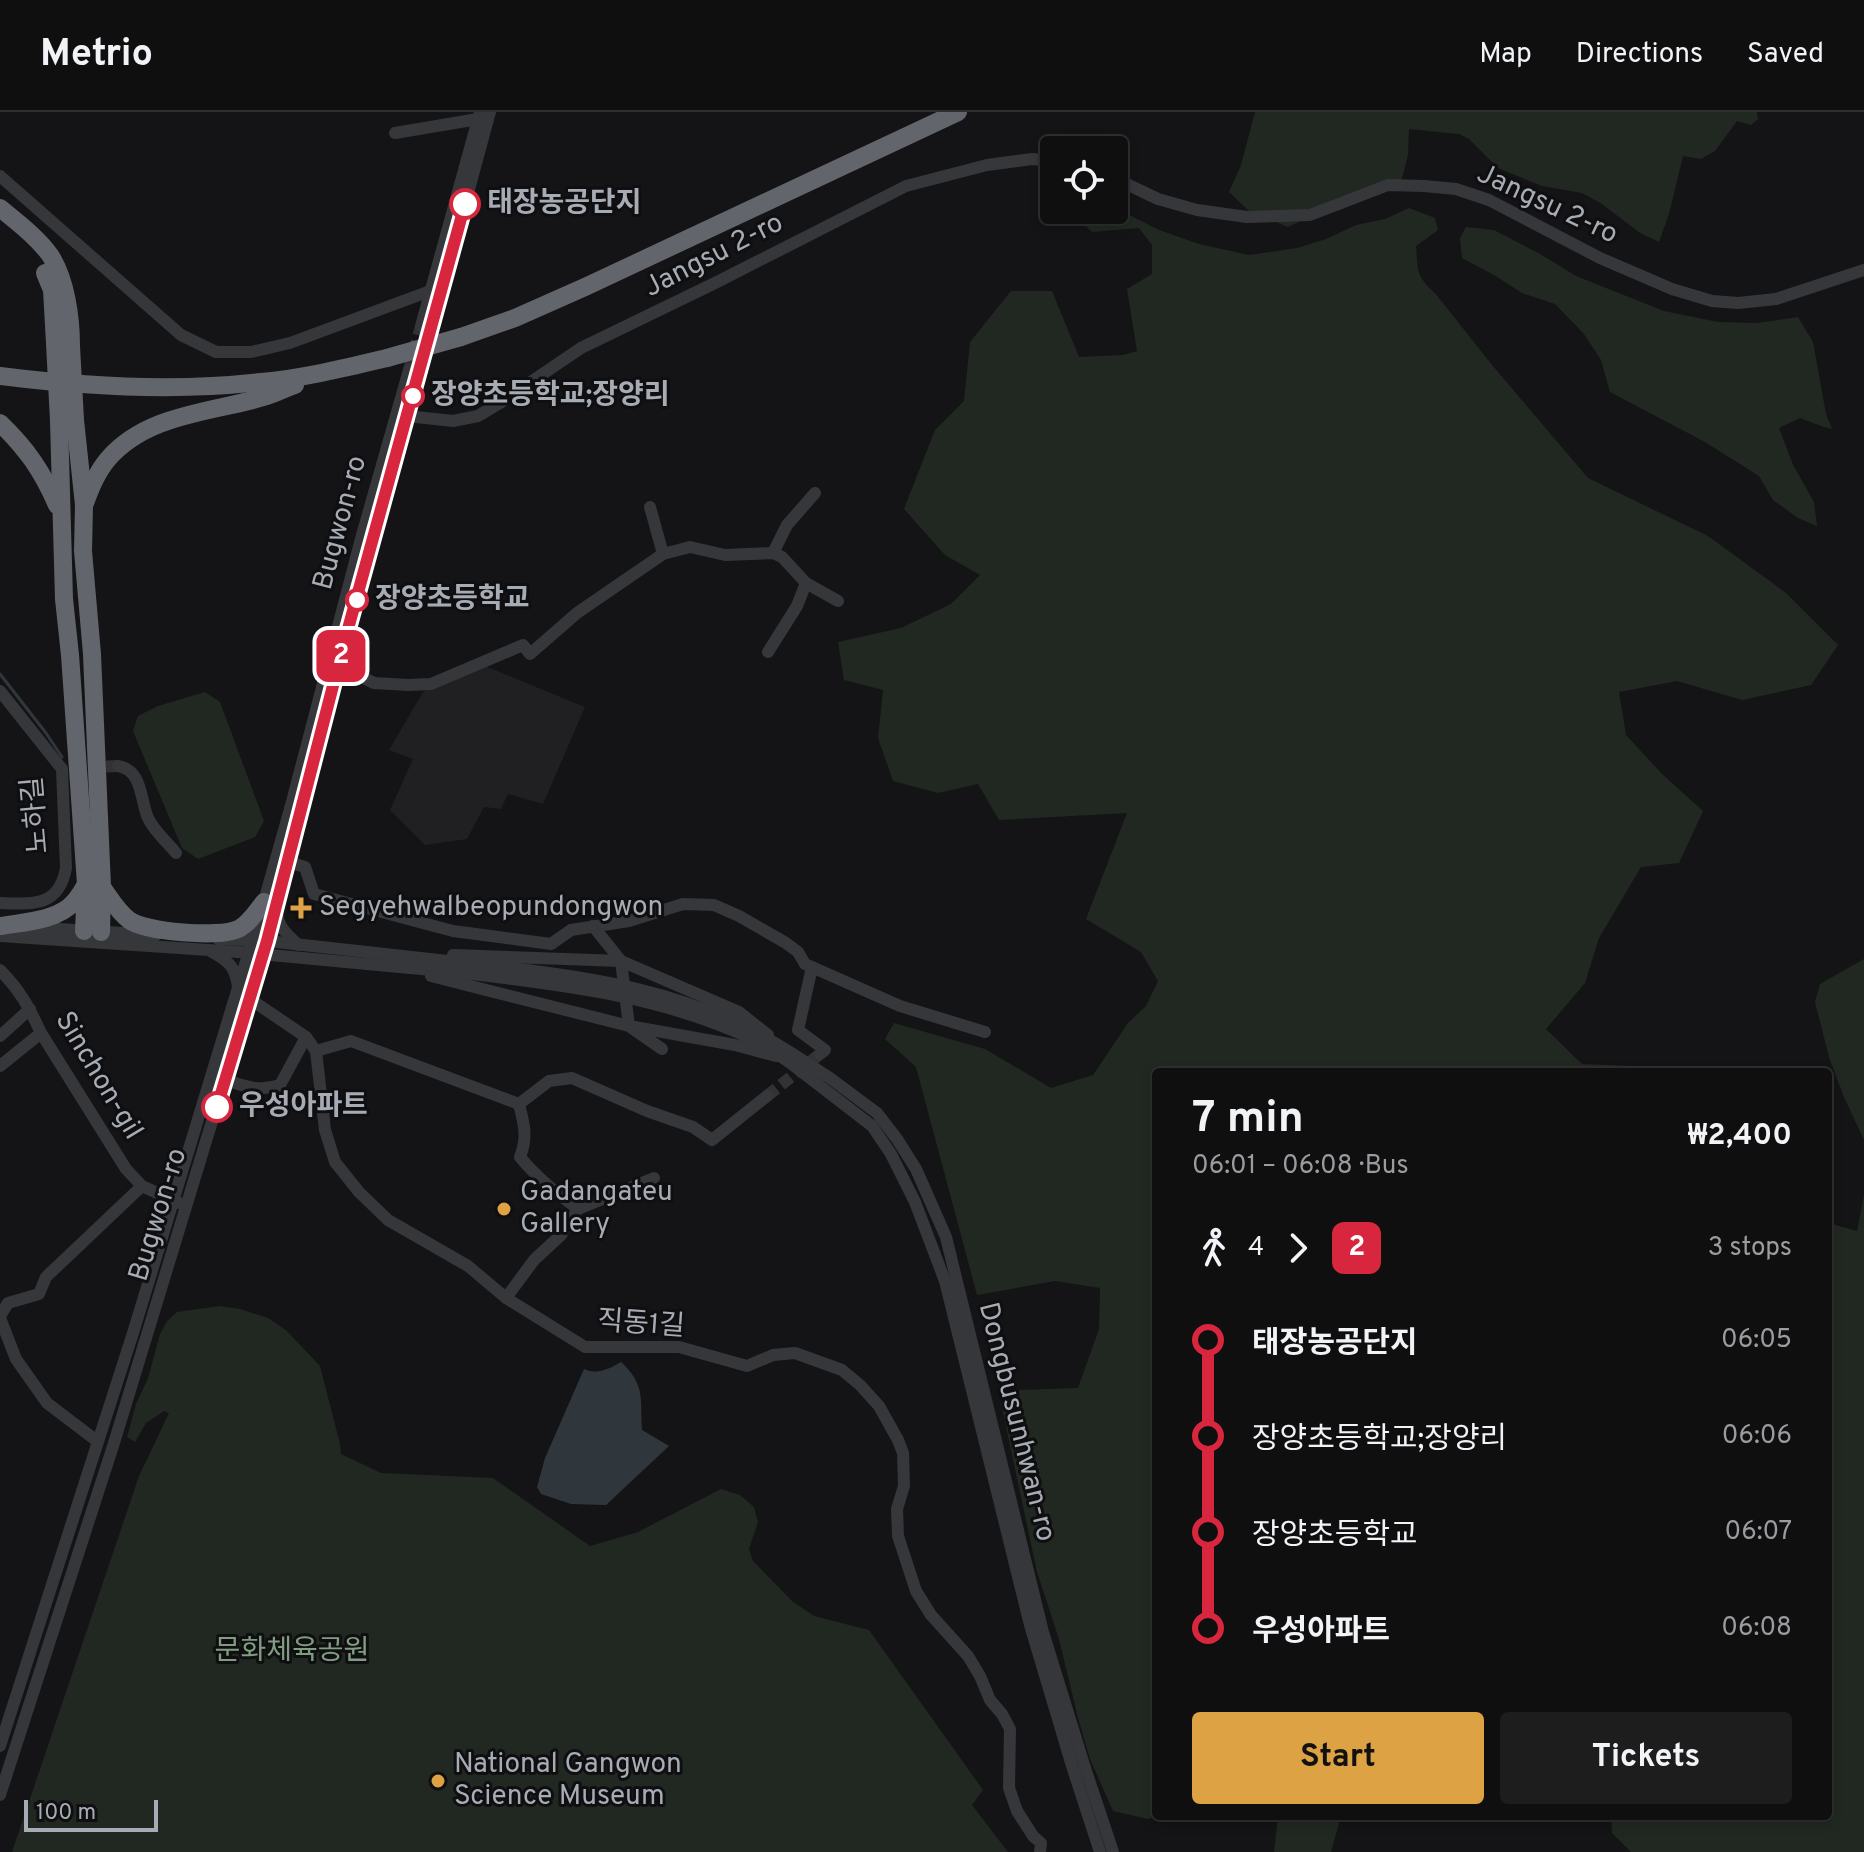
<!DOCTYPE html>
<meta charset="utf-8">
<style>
:root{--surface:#0f0f10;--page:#1d1d1e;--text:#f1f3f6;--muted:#9b9c9f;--line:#2f2f30;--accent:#dda244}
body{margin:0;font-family:Overpass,"Noto Sans KR",sans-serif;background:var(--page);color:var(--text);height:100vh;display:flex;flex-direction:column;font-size:30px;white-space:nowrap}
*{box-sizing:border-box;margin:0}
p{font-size:26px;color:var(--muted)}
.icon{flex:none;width:44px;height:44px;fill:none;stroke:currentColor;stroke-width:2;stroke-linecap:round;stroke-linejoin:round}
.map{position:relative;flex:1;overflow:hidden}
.details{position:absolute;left:1152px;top:956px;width:680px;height:752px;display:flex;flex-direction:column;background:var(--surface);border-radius:8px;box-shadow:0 4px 12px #0003,0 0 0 2px var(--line)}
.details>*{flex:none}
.badge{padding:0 16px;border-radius:12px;font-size:28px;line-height:52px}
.tools{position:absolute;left:1040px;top:24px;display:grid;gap:16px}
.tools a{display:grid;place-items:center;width:88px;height:88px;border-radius:8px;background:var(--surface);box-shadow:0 4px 12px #0003,0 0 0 2px var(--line);font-size:40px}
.scale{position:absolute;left:24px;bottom:20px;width:134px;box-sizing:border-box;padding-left:8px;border:4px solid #a7acb4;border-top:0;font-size:22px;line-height:28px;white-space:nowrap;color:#a7acb4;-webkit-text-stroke:6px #0f0f11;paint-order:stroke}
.map>.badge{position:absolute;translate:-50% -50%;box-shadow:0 0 0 4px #fff}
.legs{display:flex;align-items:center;gap:12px;height:88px;padding:0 40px;font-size:26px}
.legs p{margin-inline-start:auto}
.summary{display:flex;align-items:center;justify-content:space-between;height:136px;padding:0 40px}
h1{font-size:44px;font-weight:700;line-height:60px}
.action{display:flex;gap:16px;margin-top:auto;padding:16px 40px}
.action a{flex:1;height:92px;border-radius:8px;background:var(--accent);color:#111;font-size:32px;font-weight:700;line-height:92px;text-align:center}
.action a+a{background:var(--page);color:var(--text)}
ul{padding:0 40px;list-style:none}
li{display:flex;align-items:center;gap:28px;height:96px;font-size:30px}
li i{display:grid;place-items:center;width:12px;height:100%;margin:0 10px;background:currentColor}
li i::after{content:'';width:20px;height:20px;margin:-10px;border:6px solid;border-radius:50%;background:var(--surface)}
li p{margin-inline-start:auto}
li:first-child i{background:linear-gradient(#0000 50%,currentColor 0)}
li:last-child i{background:linear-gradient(currentColor 50%,#0000 0)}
header{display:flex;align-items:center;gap:48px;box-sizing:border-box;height:112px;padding:0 40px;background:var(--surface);border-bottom:2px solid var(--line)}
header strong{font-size:38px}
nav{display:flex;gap:44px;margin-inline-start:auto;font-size:28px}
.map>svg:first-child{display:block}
.built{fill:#202022}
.green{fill:#212821}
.water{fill:#2f373d}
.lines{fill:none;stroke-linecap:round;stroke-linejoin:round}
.stream{stroke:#2f373d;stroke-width:3}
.minor-tunnel{stroke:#313236;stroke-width:12;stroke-dasharray:12 6;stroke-linecap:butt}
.minor{stroke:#36373a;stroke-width:12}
.highway{stroke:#62656b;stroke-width:18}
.minor-bridge{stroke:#36373a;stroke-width:12}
.highway-bridge{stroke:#62656b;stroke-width:18}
.line-1-casing{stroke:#fff;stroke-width:18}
.line-1{stroke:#d7263d;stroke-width:12}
.stop-1-dot{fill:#fff;stroke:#d7263d;stroke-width:4}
.poi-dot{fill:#dda244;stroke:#0f0f11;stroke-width:3}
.labels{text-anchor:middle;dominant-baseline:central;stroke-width:6;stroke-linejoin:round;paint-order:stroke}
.stop-label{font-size:28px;font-weight:bold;fill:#a7acb4;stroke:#0f0f11;text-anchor:start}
.street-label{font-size:28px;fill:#a7acb4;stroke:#0f0f11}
.poi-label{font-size:28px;fill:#a7acb4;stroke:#0f0f11;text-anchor:start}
.park-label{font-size:28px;fill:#809d81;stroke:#0f0f11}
</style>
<header>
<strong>Metrio</strong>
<nav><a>Map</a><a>Directions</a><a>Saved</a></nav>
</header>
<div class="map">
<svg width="1864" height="1740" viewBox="0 0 1864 1740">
<rect width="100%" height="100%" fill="#141416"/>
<path class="built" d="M485,554l100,41 -42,97 -35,-10 -7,15 -17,-2 -17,32 -42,6 -35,-35 23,-51 -24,-9 34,-58z"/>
<g class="green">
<path d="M1255,0h502l1,7 -7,6 -14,-4 -22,30 -14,8 -18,-3 -14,58 -10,28 -19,-9 -38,-29 -20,-11 -40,-7 -44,-18 -29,-29 -10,-5 -50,-5 -1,26 -8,31 -73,23 -39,18 -39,-16 -20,-19 12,-27z"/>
<path d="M1114,95l45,23 40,14 50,11 48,-7 29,-9 30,-14 29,-6 24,-11 26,10 3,12 -22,16c2,25 0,30 19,47l57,72 96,113 120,58 78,57 52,52 -27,40 -69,15 -65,-19 -58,11 7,43 36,39 41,37 -24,52 -38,4 -42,71 -14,45 -39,46 36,35 101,4 5,4h-532v744l-8,3 -35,-8 -23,-52 -12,-41 -19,-79 -22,-67 -36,-169 19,-13 58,-2 21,-59 1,-41 -45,-7 -78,14 -61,-228 -31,-28 9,-16 91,26 66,39 42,-13 35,-52 18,-17 12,-25 -17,-29 -55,-33 41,-106 -128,7 -21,-36 -40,9 -45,-12 -15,-43 5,-48 -39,-10 -6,-38 63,-14 50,-24 29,-29 -35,-20 -41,-46 31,-79 29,-29 6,-59 41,-51h41l27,66 44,-2 14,-4 -10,-62 25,-15v-29l-13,-17 -47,4 -12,-12 -3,-10h37z"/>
<path d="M1466,115l28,3 46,24 36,22 88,35 54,11 39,1 41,-6 15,25 13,72 6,15 -11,-3 -21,-8 -21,10 14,37 21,37 3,24 -19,-8 -25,-18 -14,-24 -54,-34 -95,-50 -9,-32 -17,-26 -29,-30 -33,-11 -28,-18 -32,-17 -2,-20z"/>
<path d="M205,580l15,10 44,119 -9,16 -57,22 -16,-11 -49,-117 5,-15 20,-10z"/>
<path d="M1864,847v181l-21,-45 -14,-38 -14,-55 5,-18z"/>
<path d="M1864,1083v657h-233l-19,-19 -1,-17h217v-593l29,8z"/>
<path d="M220,1194l20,3 28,9 18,12 34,36 20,78 1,10 40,19 112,5 97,68 48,-14 83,-43 19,6 14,12 4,15 -9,27 4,12 39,40 22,15 55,14 114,160 -11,15 36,47h-996l127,-376 30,-63 -5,-2 -18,12 -11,19 -8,-5 9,-33 12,-26 12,-44 7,-13 10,-9z"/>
<path d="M1278,1704h63l-10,36h-57z"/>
</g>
<path class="water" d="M621,1250c25,23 19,38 21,68l27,16 -63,59 -35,-1 -30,-10 -4,-7 8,-29 39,-89c12,6 26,0 37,-7z"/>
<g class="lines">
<path class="stream" d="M0,562l46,59 16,24"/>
<g class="minor-tunnel">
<path d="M422,254l11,-44"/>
<path d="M409,258l12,-44"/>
<path d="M70,656l48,-2"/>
<path d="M767,984l53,-42"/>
</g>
<g class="minor">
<path d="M395,21l83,-14 4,1"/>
<path d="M0,64l181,159 35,17h35l39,-9 140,-52"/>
<path d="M1114,66l44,21 39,11 50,7 63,-2 78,-30 36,1 32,3 33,11 111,58 72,31 40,12 26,2 38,-4 88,-29"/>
<path d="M433,210l57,-210"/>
<path d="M421,214l59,-214"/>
<path d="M400,301l7,3 46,5 25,-5 25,-15 78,-53 134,-65 191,-97 81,-21 45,-6 22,2"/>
<path d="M650,395l13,47"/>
<path d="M773,441l14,-28 28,-32"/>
<path d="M768,540l29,-46 9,-23"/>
<path d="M339,554l35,17 34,2 23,-1 92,-39 7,9 47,-41 86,-59 27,-7 35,8 48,-2 9,4 24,26 32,18"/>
<path d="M0,579l62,78 4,99c-7,39 -33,36 -66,35"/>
<path d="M118,654c25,4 22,34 30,52 6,13 19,24 28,35"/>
<path d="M288,750l17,5 9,27 139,37 98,13 20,-14 58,-9 54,-17 31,1 25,11 47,27 12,9 7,12 95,42 85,26"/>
<path d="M277,800c1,15 10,22 21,33"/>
<path d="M593,814l28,35 8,65 33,23"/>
<path d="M27,815l129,8"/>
<path d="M0,824l238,16 226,21"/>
<path d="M218,827l49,2 199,22"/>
<path d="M212,840c17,9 23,15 26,34"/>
<path d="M453,843l168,6 118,51 29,23"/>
<path d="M812,855l-14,63 27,20 -5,4"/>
<path d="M0,858c20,20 29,37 41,63l85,136 16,17 37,17"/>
<path d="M431,864l198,50 106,19 41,11"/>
<path d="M250,887l56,38 10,14 9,79 10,32 24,30 29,28 80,46 38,32 79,49h94l68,19 26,-11 22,-2 47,17 18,15 19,21 19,34 5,13 1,33 -7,23 1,27 18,55 15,24 37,41 12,20 10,24 12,14 8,15 -1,59 8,23 16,25 8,7 -1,9"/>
<path d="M0,924l30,-27"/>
<path d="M316,939l35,-10 168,63 30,-23 23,-3 75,33 46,16 19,13 55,-44"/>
<path d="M793,942l37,24 47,35 20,26 19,30 30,68 97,395 42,136 28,84"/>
<path d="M789,950l83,64 19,28 24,48 30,79 85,344 42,141 28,86"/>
<path d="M0,954l41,-33"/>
<path d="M220,966c22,7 37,15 60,7l26,-48"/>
<path d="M519,992c5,20 9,33 1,53 17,21 37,36 58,52"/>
<path d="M506,1186l28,-38 27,-25 17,-26 76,-31"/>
<path d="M0,1204l8,-13 31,-9 7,-17 96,-91"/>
<path d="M0,1206l16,41 31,44 50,38"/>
<path d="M0,1634l133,-413 128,-421 29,-103 72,-274 47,-165"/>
<path d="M0,1683l114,-352 149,-489 80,-307 79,-281"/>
</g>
<g class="highway">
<path d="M0,96c17,14 37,29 50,47 16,24 21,63 21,91"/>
<path d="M45,161l7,17 3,53"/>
<path d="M461,225l54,-19 70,-31 373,-175"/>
<path d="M0,264c87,11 174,16 261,6 43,-4 84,-14 126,-24"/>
<path d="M75,308l9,85 -1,46 9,103 10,233 -1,45"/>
<path d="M59,309l5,178 6,56 16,229 -2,47"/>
<path d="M0,311c27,26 42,48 57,82"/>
<path d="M85,391c6,-16 12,-31 23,-44 40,-46 104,-46 159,-63 9,-3 19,-8 28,-11"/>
<path d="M102,775c8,11 16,25 27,33 16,12 91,18 109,9 10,-4 19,-18 26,-27"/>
<path d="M1,814c24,-4 57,-5 74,-25 4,-5 8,-11 11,-17"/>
</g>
<g class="minor-bridge">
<path d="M466,851c118,13 225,25 327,91"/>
<path d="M464,861c98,12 198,23 288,66 13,6 25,15 37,23"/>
</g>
<g class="highway-bridge">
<path d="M55,231l4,78"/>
<path d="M71,234l4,74"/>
<path d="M387,246l74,-21"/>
</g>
</g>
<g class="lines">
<g class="line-1-casing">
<path id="line-1" d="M217,995l50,-166 76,-294 122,-443"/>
</g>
<use href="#line-1" class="line-1"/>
</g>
<g class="stop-1-dot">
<circle cx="465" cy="92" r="14"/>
<circle cx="413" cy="284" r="10"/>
<circle cx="357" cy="488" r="10"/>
<circle cx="217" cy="995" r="14"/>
</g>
<g class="poi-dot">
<path d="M297 784h8v8h8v8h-8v8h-8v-8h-8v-8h8z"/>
<circle cx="504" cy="1097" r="8"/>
<circle cx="438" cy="1669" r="8"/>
</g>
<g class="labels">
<g class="stop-label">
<text x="487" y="92">태장농공단지</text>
<text x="431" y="284">장양초등학교;장양리</text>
<text x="375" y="488">장양초등학교</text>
<text x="239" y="995">우성아파트</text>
</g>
<g class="street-label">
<text transform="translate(1547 93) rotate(25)">Jangsu 2-ro</text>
<text transform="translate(714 144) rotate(-27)">Jangsu 2-ro</text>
<text transform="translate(341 411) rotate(-75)">Bugwon-ro</text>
<text transform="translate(37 703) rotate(-95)">노하길</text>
<text transform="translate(98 964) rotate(59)">Sinchon-gil</text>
<text transform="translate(159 1103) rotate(-73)">Bugwon-ro</text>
<text transform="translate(641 1213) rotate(4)">직동1길</text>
<text transform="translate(1016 1310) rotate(76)">Dongbusunhwan-ro</text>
</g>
<g class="poi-label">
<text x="319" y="796">Segyehwalbeopundongwon</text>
<text x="520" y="1081">Gadangateu<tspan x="520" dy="32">Gallery</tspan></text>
<text x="454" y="1653">National Gangwon<tspan x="454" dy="32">Science Museum</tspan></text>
</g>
<g class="park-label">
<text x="292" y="1540">문화체육공원</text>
</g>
</g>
</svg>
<div class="tools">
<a><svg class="icon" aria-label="locate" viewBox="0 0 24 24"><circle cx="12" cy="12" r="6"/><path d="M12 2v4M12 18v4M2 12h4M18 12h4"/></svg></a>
</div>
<div class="scale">100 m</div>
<b class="badge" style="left:341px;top:544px;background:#d7263d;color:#fff">2</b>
<section class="details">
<div class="summary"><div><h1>7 min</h1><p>06:01 – 06:08 · Bus</p></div><b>₩2,400</b></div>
<div class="legs"><svg class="icon" aria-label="walk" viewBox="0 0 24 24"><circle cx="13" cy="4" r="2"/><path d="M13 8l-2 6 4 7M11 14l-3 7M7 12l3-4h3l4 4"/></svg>4<svg class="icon" aria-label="forward" viewBox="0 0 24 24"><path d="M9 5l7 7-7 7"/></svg><b class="badge" style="background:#d7263d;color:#fff">2</b><p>3 stops</p></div>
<ul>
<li><i style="color:#d7263d"></i><b>태장농공단지</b><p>06:05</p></li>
<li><i style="color:#d7263d"></i><span>장양초등학교;장양리</span><p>06:06</p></li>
<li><i style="color:#d7263d"></i><span>장양초등학교</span><p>06:07</p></li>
<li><i style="color:#d7263d"></i><b>우성아파트</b><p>06:08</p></li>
</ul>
<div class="action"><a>Start</a><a>Tickets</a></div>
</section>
</div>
